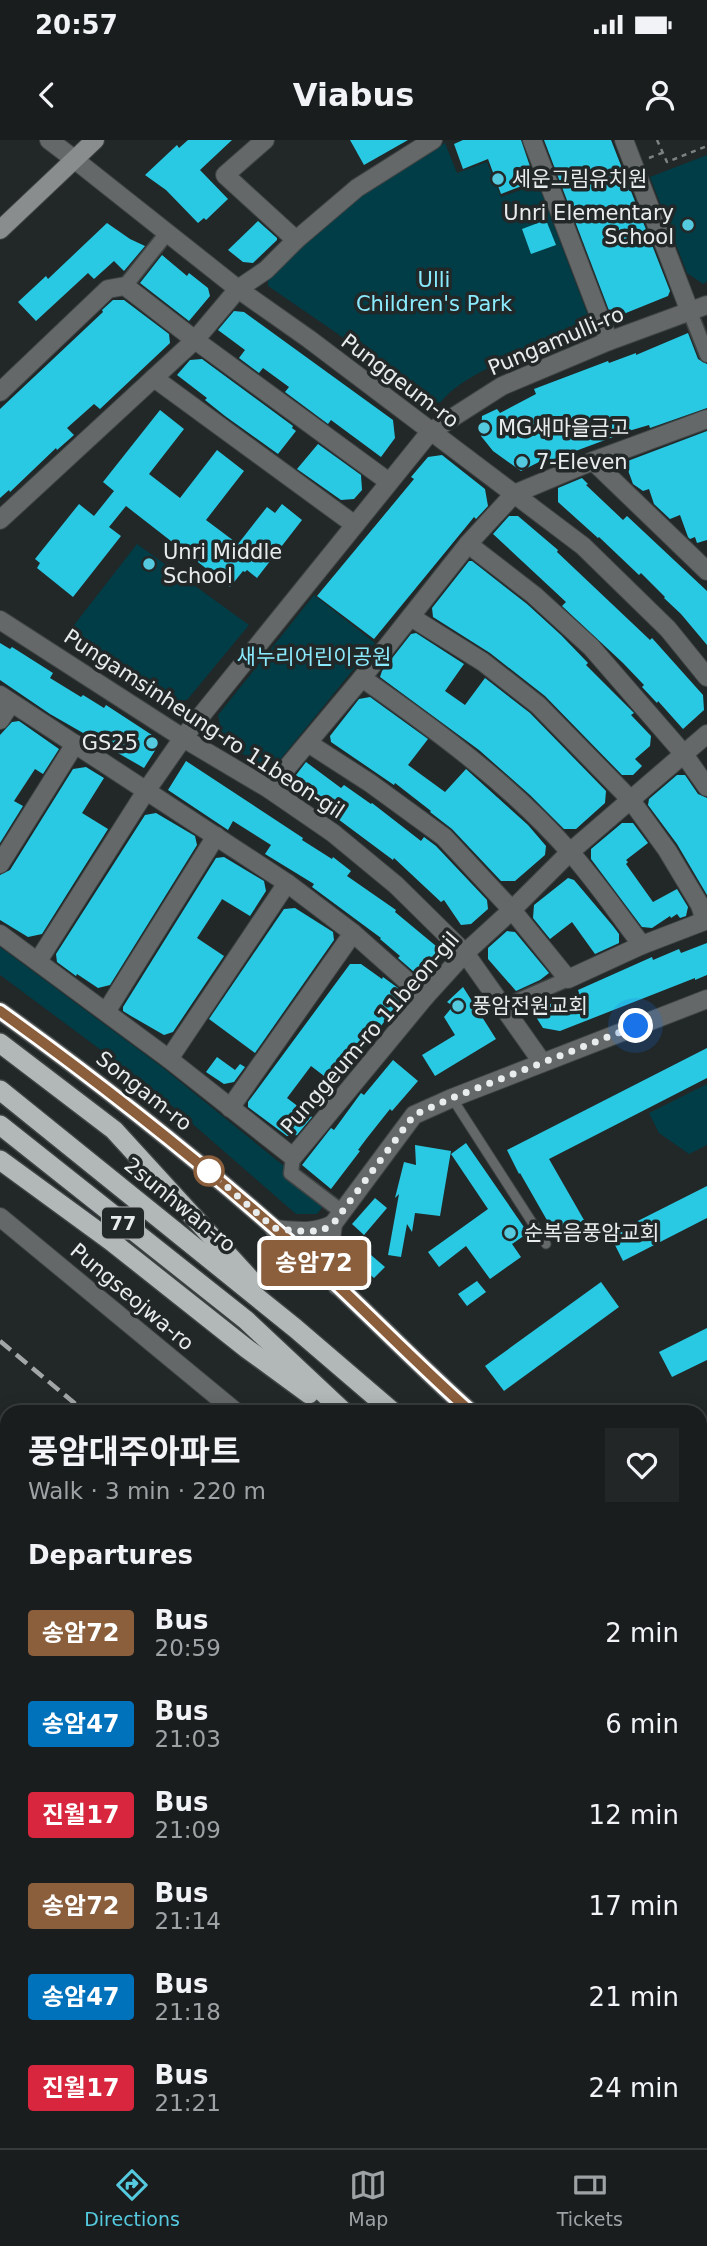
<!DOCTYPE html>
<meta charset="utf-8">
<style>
:root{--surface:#1a1d1e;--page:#232627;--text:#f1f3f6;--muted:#9fa2a4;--line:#383b3c;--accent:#55cadf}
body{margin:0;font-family:"DejaVu Sans","Noto Sans KR",sans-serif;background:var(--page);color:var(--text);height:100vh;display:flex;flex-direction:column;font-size:26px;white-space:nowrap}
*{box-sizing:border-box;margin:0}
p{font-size:23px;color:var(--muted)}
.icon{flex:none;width:38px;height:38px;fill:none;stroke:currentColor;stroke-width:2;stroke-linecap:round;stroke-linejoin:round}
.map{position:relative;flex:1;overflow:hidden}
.panel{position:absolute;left:0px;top:1265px;width:707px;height:744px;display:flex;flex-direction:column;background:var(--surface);border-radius:21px 21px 0 0;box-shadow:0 4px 18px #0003,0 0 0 2px var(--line)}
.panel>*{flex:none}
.badge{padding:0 14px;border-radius:5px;font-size:24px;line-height:46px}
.you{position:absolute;width:35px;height:35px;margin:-18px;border:5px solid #fff;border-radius:50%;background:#1a73e8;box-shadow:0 0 0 10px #1a73e833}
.map>.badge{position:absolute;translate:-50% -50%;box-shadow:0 0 0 4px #fff}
h2{padding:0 28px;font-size:26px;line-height:63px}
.round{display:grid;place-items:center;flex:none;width:74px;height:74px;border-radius:0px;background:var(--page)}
.overview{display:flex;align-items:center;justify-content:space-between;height:119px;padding:0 28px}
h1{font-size:33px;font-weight:700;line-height:52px}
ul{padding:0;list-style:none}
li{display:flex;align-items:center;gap:21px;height:91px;padding:0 28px}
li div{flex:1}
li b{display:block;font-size:26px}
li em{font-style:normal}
li .badge{min-width:77px;font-weight:700;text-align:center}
.status{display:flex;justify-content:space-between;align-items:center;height:49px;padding:0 35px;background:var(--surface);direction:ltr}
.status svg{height:19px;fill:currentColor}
header{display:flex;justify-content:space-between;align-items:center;height:91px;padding:0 28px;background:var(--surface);font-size:32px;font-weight:700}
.tab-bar{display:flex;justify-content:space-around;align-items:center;height:98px;border-top:2px solid var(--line);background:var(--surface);font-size:19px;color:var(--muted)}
.tab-bar a{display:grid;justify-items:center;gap:4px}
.tab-bar .current{color:var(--accent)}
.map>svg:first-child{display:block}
.green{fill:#003d46}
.building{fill:#2ac9e3}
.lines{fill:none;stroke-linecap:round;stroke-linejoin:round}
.trunk-tunnel{stroke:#404546;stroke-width:19;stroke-dasharray:19 10;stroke-linecap:butt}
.service-casing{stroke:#3e4344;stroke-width:11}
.pedestrian-casing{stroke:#3e4344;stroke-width:17}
.minor-casing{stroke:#3e4344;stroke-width:20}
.tertiary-casing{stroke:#3e4344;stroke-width:20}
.secondary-casing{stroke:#3e4344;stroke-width:20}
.trunk-casing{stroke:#3e4344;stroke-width:22}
.path{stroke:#7d8182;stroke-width:2.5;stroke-dasharray:5 5;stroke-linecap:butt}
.service{stroke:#656868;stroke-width:9}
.pedestrian{stroke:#656868;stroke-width:14}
.minor{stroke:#656868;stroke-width:18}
.tertiary{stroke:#656868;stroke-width:18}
.secondary{stroke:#898d8e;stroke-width:18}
.trunk{stroke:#b2b7b8;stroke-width:19}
.rail{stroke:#a3a6a7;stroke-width:4.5;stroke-dasharray:14 7;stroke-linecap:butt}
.line-casing{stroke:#fff;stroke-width:16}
.line{stroke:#8b5e3c;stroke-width:10}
.walk{stroke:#e9eced;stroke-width:7;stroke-dasharray:0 12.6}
.poi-dot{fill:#55cadf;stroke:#222728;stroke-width:2.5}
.stop-dot{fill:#fff;stroke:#8b5e3c;stroke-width:3.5}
.labels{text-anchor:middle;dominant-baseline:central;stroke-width:7;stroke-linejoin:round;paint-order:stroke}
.shield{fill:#222728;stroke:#adb1b2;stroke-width:2}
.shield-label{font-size:19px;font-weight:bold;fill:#e9eced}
.poi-label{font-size:21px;fill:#e9eced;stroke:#222728;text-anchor:start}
.park-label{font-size:21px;fill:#8bebfe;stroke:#222728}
.street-label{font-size:21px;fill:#e9eced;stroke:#222728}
</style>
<div class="status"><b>20:57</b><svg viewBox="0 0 49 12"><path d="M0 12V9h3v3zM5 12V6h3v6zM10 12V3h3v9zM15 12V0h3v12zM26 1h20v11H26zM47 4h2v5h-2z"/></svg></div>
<header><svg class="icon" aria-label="back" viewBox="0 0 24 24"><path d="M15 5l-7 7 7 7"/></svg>Viabus<svg class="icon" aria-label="person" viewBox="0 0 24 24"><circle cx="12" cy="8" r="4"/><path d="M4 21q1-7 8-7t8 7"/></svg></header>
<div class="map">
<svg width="707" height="2008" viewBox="0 0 707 2008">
<rect width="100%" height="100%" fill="#222728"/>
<g class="green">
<path d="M445,3l12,30 30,-11 14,35 37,-13 51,134 -10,12c-39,17 -113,40 -138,72l-12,2 -91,-70 -70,-48v-10l103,-88z"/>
<path d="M707,15v127l-4,2 -16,-11 -37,-96z"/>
<path d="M137,404l112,81 -62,75 -23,3 -100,-65z"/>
<path d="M314,455l61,48 -96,118 -18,3 -20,-11 -19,-17 -4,-21z"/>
<path d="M0,807l162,120 122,99 1,11 39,28 -7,9h-21l-148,-129 -148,-110z"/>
<path d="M707,944v61l-18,9 -30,-21 -10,-20z"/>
</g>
<g class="building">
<path d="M188,0h44l-32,30 28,29 -22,21 -2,-2 -6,5 -32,-33 -21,-15 32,-30 2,3z"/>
<path d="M350,0h58l-44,25z"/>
<path d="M463,0h58l14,41 -34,13 -13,-35 -25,10 -9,-25z"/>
<path d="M544,0h67l59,151 -2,5 -47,19 -11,-2z"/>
<path d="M546,80l10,25 -25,9 -9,-25z"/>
<path d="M258,81l19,17v2l-24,23 -10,-1 -15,-12z"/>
<path d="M107,83l23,16 15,7 -21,25 -10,-10 -20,18 -6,-6 -52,48 -18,-19 28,-26 2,3z"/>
<path d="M162,115l25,21 2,-3 19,15 2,8 -21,25 -49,-38z"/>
<path d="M113,160h11l45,34 1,9 -70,66 -6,-5 -27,24 7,7 -17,15 -1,-2 -46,44 -1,-2 -9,8v-89l103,-97 -1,-2z"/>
<path d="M234,171l10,1 149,108 2,18 -14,19 -50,-37 -3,4 -43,-32 4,-5 -26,-19 -4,5 -20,-15 6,-8 -27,-20z"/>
<path d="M688,193l10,26 9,5v44l-57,20 -1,-3 -17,5 -86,32 -1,-3 -24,12 -28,-20 -12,-15 1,-20 15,-7 3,4 36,-19 -2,-5 74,-28 1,2 27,-10v2z"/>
<path d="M202,219l91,67 -1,2 4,3 -18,23 -53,-38 -20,-16 2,-2 -30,-23 13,-15z"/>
<path d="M160,270l24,19 -35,45 31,24 37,-48 27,21 -38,49 32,24 29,-37 8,6 7,-9 20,16 -45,58 -10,-8 -2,2 -2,-1 -13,16 -104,-81 -17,21 12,9 -48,61 -36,-29 3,-5 -5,-4 44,-55 15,12 20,-25 -11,-9z"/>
<path d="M707,291v109l-10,3 -2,-6 -5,2 -2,-2 -8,-22 -10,4 -16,-15 -5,-15 -6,2 -10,-7 -8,-22z"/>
<path d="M318,304l43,31 1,15 -8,9 -13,1 -44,-31z"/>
<path d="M442,315l43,34 3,17 -12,13 -2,-2 -4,5 -96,117 -57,-43 97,-117 -3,-2 17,-20z"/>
<path d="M582,338l6,6 -2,1 37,35 4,-4 80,75v54l-26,-31 -17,-16 1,-1 -24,-24 -2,2 -40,-38 -1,1 -40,-36v-14z"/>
<path d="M509,376h9l40,34 -1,2 93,88 2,-2 51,57 1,15 -21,19 -25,-28 -1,2 -15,-16 2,-2 -21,-22 -61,-57 4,-4 -73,-68z"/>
<path d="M469,421h3l55,43 34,31 27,28 -2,2 48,48 -3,2 20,21 -1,10 -15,13 7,7 -9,9h-11l-77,-79 -55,-43 -57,-36 -1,-9z"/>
<path d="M416,493l48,31 -19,27 20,14 20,-27 45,35 76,78 -1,12 -29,26h-12l-34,-34 -51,-45 -99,-73 2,-6 29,-37z"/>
<path d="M0,503l10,6 2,-2 41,26 -3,5 31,19 2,-2 21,13 2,-3 49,32 1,12 -12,19 -94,-54 -50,-34z"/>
<path d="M370,557l58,42 -20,26 37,27 21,-23 62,56 18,21 -1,9 -30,26h-14l-49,-52 -22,-17 1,-1 -36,-28 -1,2 -63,-43 -1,-6 29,-37z"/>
<path d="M19,581l40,28 -16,25 -8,-5 -21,32 9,5 -23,37v-108l12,-13z"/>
<path d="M186,621l117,77 -1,2 30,19 1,-2 18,14 -4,5 49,34 -1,2 41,34v14l-15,18 -23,-20 2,-2 -20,-17 1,-1 -69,-51 2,-3 -49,-30 6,-9 -38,-24 -5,9 -60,-40z"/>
<path d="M306,622l35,26 3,-3 27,19 1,-1 49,38 3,-4 12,9 51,54 1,9 -17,15 -10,1 -17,-25 -3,2 -47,-44 -1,2 -98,-73 6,-8 -5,-4z"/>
<path d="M86,627l18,11 -22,35 26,16 -66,105 -14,3 -28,-17v-45l10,-5 63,-101z"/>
<path d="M677,635h8l13,19 9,4v97l-30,-51 -29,-39 1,-6z"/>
<path d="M156,673l39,23 2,9 -87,140 -12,3 -21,-14 -1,2 -19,-14 -1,-8 89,-139z"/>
<path d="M622,683h11l15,20 -22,17 2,2 -2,2 27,38 24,-13 11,18 -2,9 -6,2 -3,-4 -6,4 -1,-2 -18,12 -10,-1 -51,-68v-10z"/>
<path d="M224,717l40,24 2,10 -16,25 -28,-17 -1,2 -24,37 27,18 -51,76 -9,3 -33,-19 -8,-5v-4l93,-149z"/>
<path d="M568,738l6,2 39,46 6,8v9l-24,11 -23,-32 -22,17 -17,-21 1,-13z"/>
<path d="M295,768l38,24 1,8 -79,113 -46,-34 75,-110z"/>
<path d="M507,791l8,1 34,41 -9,7 -24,11 -28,-32v-11z"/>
<path d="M707,803v32l-12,5v-2l-135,53 -17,-3 -14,-22 19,-8 2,6 29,-11 -1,-3 74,-33 1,3 26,-11 2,4z"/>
<path d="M350,824h11l21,15 1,-2 15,11 2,13 -64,84 -25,-19 -24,32 25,19 -15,18 -10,1 -39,-29v-5z"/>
<path d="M463,847l33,52 -61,37 -13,-21 33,-20 -11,-18 9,-11 -6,-4z"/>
<path d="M707,908v30l-158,81 35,61 -28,16 -36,-63 -1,1 -12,-24z"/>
<path d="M217,917l18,13 5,-6 5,3 -11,15 -10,2 -18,-12z"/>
<path d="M393,920l25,21 -26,30 -2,-2 -23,29 -9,12 2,1 -29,38 -29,-24 29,-37 3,2 27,-37 3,2z"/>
<path d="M466,1003l62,90 -16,11 9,13 -31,22 -24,-33 -27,21 -11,-15 60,-43 -37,-55z"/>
<path d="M415,1005l36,6 -11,65 -25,-3 -3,19 -5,-8 -6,33 -13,-2 11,-61 -4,4 9,-36 12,3z"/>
<path d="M707,1046v32l-84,43 -13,-26z"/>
<path d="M375,1058l12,10 -23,27 -12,-11z"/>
<path d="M371,1115l14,12 -11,11 -14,-12z"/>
<path d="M477,1141l9,11 -19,14 -9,-12z"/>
<path d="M601,1142l18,25 -115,84 -19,-25z"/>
<path d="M707,1188v32l-35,17 -13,-25z"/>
</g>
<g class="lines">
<path class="trunk-tunnel" d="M700,1568l7,5"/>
<g class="service-casing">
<path id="service" d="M452,958l94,146"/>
</g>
<g class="pedestrian-casing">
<g id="pedestrian">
<path d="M125,146l42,-53"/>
<path d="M690,172l17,43"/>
<path d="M503,867l65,-28"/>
<path d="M293,1017l-2,16 51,39"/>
</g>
</g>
<g class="minor-casing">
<g id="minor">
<path d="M265,0l-40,35 71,65"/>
<path d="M532,0l77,201"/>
<path d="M624,0l66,172"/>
<path d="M74,19l164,130 71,50 274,207 85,83 39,48"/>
<path d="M154,238l201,147"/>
<path d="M0,252l108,-103 17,-3 70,54 194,142"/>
<path d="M593,321l114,110"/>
<path d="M0,380l195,-180 43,-51 28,-19 30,-30 61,-52 76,-48"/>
<path d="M468,404l66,51 57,52 92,106 24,34"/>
<path d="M411,477l72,45 55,43 92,94 37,51 33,55 5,16"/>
<path d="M0,480l183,118 86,51 64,44 63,52 69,68 77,109"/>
<path d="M362,538c74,52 148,106 208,174 26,29 48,62 72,93"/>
<path d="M0,555l287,188 66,50 72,64"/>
<path d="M0,580l11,-17"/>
<path d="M308,603l62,40 74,54 68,73 56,69 74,-34 65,-25"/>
<path d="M269,649l93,-111 106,-134 46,-50 79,-33 114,-42"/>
<path d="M0,724l75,-120"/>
<path d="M0,794l169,125 124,98 132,-160 40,-44 47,-43 58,-58 137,-118"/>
<path d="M38,821l108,-170 37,-53 247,-306 72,-46 107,-45 98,-36"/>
<path d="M106,872l110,-176"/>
<path d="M169,919l118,-176"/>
<path d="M230,968l123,-175"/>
<path d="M337,1146l-8,-29 4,-33 81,-109 38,-17 255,-99"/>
<path d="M701,1492l6,-15"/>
<path d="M0,1818l7,5"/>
<path d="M221,2002l7,6"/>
</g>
</g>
<g class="tertiary-casing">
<g id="tertiary">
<path d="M49,0l25,19"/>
<path d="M0,871c110,79 216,163 316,254 52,48 102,100 155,147"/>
<path d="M0,1077l236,195"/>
<path d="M274,1089c21,2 40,5 59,-5"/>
<path d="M0,1342l7,6"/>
<path d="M700,1434l7,-2"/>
<path d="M700,1491l7,24"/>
<path d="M700,1656l7,6"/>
<path d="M700,1926l7,5"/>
<path d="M0,1999l7,-8"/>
</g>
</g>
<g class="secondary-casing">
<path id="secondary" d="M0,90l95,-90"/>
</g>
<g class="trunk-casing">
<g id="trunk">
<path d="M0,903l114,87 138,151"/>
<path d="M0,950l295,238 98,84"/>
<path d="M0,985l246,195 98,92"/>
<path d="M0,1020l111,81 135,107 63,46"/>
</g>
</g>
<g class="path">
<path d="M657,0l10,22 40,-16"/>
<path d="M649,18l13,-5"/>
</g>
<use href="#service" class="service"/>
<use href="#pedestrian" class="pedestrian"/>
<use href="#minor" class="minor"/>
<use href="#tertiary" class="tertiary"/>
<use href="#secondary" class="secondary"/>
<use href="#trunk" class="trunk"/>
<g class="rail">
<path d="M0,1201l85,71"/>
<path d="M700,1784l7,6"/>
</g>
</g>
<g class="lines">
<g class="line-casing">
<path id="line" d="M0,871c110,79 216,163 316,254 52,48 102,100 155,147"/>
</g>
<use href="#line" class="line"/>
<path class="walk" d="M209,1031l65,57 22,3h25l12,-7 81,-109 38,-17 184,-72"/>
</g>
<g class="poi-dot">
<circle cx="498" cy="39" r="7"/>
<circle cx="688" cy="85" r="7"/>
<circle cx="484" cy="288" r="7"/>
<circle cx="522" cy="322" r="7"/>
<circle cx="149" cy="424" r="7"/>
<circle cx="152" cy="603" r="7"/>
<circle cx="458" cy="866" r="7"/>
<circle cx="510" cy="1093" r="7"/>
</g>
<circle class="stop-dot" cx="209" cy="1031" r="14"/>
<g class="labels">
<rect class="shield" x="102" y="1067.5" width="42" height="31" rx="5"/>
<g class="shield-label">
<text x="123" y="1083">77</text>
</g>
<g class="poi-label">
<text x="512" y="39">세운그림유치원</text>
<text x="674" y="73" text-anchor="end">Unri Elementary<tspan x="674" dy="24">School</tspan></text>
<text x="498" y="288">MG새마을금고</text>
<text x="536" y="322">7-Eleven</text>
<text x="163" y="412">Unri Middle<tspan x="163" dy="24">School</tspan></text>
<text x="138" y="603" text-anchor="end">GS25</text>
<text x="472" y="866">풍암전원교회</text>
<text x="524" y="1093">순복음풍암교회</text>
</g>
<g class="park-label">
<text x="434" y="140">Ulli<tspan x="434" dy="24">Children's Park</tspan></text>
<text x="314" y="517">새누리어린이공원</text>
</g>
<g class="street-label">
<text transform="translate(556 201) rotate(-23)">Pungamulli-ro</text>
<text transform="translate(400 241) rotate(37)">Punggeum-ro</text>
<text transform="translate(204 584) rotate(33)">Pungamsinheung-ro 11beon-gil</text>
<text transform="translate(370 893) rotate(-49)">Punggeum-ro 11beon-gil</text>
<text transform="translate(144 951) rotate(38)">Songam-ro</text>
<text transform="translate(180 1065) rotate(39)">2sunhwan-ro</text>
<text transform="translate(132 1157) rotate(40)">Pungseojwa-ro</text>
</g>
</g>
</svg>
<div class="you" style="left:636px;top:886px"></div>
<b class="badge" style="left:314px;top:1123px;background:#8b5e3c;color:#fff">송암72</b>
<section class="panel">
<div class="overview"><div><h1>풍암대주아파트</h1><p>Walk · 3 min · 220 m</p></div><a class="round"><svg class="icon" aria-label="heart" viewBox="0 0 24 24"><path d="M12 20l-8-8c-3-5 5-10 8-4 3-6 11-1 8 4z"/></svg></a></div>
<h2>Departures</h2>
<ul>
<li><span class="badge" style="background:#8b5e3c;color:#fff">송암72</span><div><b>Bus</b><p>20:59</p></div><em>2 min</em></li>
<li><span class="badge" style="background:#0072bc;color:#fff">송암47</span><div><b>Bus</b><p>21:03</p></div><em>6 min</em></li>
<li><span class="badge" style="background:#d7263d;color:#fff">진월17</span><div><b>Bus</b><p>21:09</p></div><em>12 min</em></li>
<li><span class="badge" style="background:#8b5e3c;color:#fff">송암72</span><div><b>Bus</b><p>21:14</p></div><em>17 min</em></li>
<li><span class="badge" style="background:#0072bc;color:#fff">송암47</span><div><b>Bus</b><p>21:18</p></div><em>21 min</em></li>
<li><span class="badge" style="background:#d7263d;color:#fff">진월17</span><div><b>Bus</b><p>21:21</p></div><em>24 min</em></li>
</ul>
</section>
</div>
<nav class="tab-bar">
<a class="current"><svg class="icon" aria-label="directions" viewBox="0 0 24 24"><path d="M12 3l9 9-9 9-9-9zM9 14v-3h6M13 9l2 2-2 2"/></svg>Directions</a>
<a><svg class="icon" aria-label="map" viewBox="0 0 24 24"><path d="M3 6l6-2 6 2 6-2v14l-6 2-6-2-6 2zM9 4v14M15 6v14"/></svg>Map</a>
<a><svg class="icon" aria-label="tickets" viewBox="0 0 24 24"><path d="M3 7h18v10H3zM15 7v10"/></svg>Tickets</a>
</nav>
